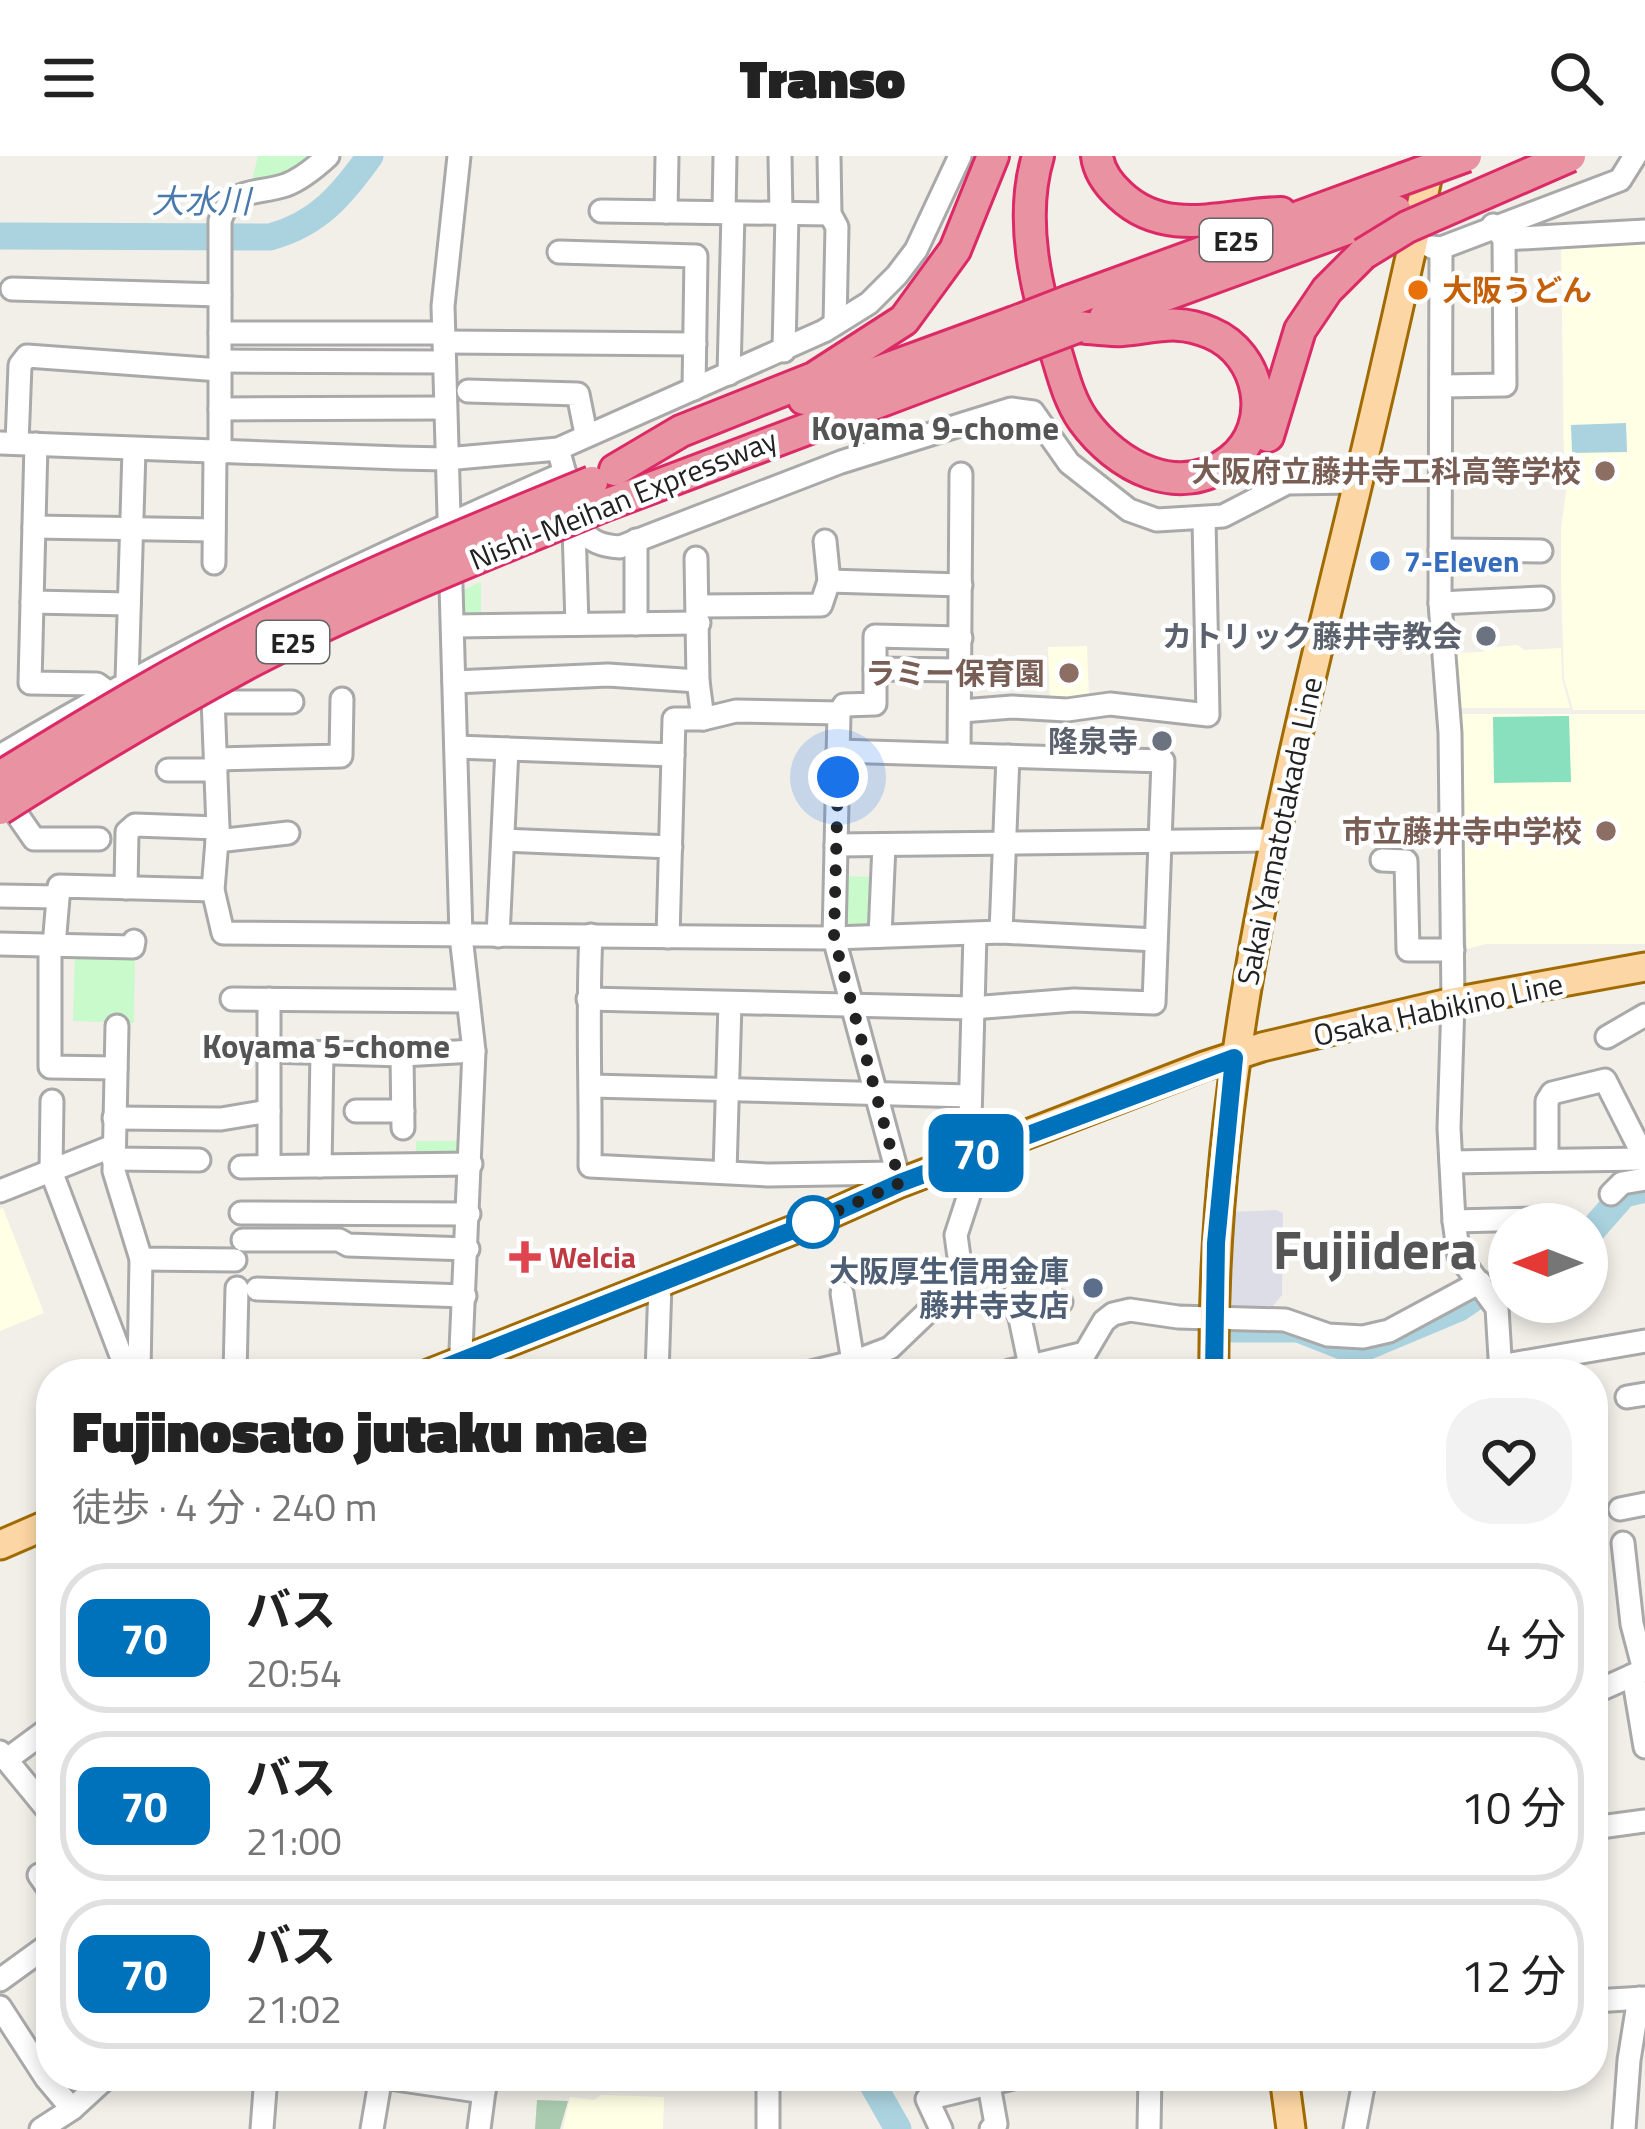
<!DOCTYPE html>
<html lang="ja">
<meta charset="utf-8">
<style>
:root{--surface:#fff;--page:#f2f2f2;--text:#222;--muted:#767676;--line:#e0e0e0}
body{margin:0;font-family:"Titillium Web","Noto Sans JP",sans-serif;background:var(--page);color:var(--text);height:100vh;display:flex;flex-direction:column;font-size:45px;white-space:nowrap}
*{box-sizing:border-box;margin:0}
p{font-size:39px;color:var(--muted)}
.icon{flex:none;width:66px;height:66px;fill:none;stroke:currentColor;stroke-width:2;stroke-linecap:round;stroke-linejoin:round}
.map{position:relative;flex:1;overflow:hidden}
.side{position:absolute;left:36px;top:1203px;width:1572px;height:732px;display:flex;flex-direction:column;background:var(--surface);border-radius:48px;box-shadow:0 6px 18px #0003}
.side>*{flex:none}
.badge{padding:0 24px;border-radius:18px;font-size:42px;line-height:78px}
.needle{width:78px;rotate:270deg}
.tools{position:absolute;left:1488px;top:1047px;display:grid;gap:24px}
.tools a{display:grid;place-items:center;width:120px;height:120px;border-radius:50%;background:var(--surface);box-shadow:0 6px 18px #0003;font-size:60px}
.you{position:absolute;width:60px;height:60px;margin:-30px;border:9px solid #fff;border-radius:50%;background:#1a73e8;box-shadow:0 0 0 18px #1a73e833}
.map>.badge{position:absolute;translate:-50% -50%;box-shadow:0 0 0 6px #fff}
.round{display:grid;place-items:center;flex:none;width:126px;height:126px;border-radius:48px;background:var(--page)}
.headline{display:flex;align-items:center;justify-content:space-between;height:204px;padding:0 36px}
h1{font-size:57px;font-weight:800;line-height:90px}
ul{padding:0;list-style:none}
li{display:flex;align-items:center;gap:36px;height:150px;margin:0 24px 18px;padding:0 12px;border:6px solid var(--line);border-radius:48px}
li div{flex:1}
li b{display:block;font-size:45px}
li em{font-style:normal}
li .badge{min-width:132px;font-weight:700;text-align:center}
header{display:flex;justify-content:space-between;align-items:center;height:156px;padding:0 36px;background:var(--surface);font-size:54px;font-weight:800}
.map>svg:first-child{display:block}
.education{fill:#ffffe5}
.cemetery{fill:#aacbaf}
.park{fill:#c8facc}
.pitch{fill:#88e0be}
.plaza{fill:#dddde8}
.water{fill:#aad3df}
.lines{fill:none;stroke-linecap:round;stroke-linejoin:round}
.river{stroke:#aad3df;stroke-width:27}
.minor-casing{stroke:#a9a9a9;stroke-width:27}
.major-casing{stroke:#a06b00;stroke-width:33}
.highway-casing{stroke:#dc2a67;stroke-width:36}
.minor{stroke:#fff;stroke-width:21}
.major{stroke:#fcd6a4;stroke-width:27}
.highway{stroke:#e892a2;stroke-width:30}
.highway-bridge-casing{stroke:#dc2a67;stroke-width:36;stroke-linecap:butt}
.highway-bridge{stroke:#e892a2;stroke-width:30}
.line-casing{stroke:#fff;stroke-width:27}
.line{stroke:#0072bc;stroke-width:18}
.walk{stroke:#222;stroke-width:12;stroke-dasharray:0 21.6}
.food-dot{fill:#e8710a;stroke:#fff;stroke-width:4.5}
.education-dot{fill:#8d6e63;stroke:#fff;stroke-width:4.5}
.shop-dot{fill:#3f7fe0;stroke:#fff;stroke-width:4.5}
.worship-dot{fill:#6b7280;stroke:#fff;stroke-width:4.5}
.stop-dot{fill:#fff;stroke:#0072bc;stroke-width:6}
.health-dot{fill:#e0444e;stroke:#fff;stroke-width:4.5}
.service-dot{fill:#5c6f8a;stroke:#fff;stroke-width:4.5}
.labels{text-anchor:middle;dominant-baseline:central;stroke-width:9;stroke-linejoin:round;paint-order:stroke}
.shield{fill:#fff;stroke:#646464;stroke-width:3}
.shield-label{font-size:27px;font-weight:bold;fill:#222}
.food-label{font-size:30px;font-weight:bold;fill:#c56008;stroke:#fff;text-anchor:start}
.education-label{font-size:30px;font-weight:bold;fill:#785e54;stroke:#fff;text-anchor:end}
.street-label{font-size:30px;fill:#222;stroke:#fff}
.shop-label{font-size:30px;font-weight:bold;fill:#366cbe;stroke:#fff;text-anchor:start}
.worship-label{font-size:30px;font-weight:bold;fill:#5b616d;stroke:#fff;text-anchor:end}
.health-label{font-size:30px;font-weight:bold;fill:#be3a42;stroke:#fff;text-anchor:start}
.service-label{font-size:30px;font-weight:bold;fill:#4e5e75;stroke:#fff;text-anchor:end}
.water-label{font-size:33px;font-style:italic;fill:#4a7aab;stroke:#fff}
.neighbourhood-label{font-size:33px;font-weight:bold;fill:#555;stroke:#fff}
.town-label{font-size:54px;font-weight:bold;fill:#555;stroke:#fff}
</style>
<header><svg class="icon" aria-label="menu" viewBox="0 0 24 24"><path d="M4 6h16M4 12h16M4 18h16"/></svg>Transo<svg class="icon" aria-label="search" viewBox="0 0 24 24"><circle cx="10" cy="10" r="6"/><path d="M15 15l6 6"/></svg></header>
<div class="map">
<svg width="1645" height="1973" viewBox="0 0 1645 1973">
<rect width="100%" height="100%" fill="#f2efe9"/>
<g class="education">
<path d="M1645,78v476h-72l-9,-32 -3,-99v-51l7,-51 -4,-12 -3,-224z"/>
<path d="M1517,489l8,5 36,-2 1,30 8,30h-115l-4,-55 32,-1 3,-4z"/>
<path d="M1087,490l2,54 -39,1 -2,-54z"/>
<path d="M1461,558h184v230h-159l-19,5z"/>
<path d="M3,1052l41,105 -44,18v-122z"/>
<path d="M601,1939l63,2 -1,32h-100l7,-32 24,3z"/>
</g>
<path class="cemetery" d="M537,1944l31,1 -8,28h-25z"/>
<g class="park">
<path d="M258,0h57l-16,14 -47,10z"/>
<path d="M481,426v33l-22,1 2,-25z"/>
<path d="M844,720l32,1 -5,53h-22l-6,-4z"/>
<path d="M75,796l60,1 -1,70 -61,-2z"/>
<path d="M416,985h50l-3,12h-47z"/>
</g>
<path class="pitch" d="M1569,560l2,66 -77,1 -1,-66z"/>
<path class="plaza" d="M1276,1054l7,3 -1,82 -10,12 -47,-2 4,-93z"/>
<path class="water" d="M1626,267l1,29 -55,1 -1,-28z"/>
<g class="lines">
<g class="river">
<path d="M0,80l270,1c48,-13 72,-42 100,-81"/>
<path d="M1587,1080l37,-42 21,-5"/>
<path d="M1234,1173h64l46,18h22l93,-39 50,-34"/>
<path d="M868,1920l30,53"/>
</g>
<g class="minor-casing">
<g id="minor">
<path d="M459,0l-16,150 18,630 13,115 -14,322"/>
<path d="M780,0l1,57"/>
<path d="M829,0l1,58 7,13 -2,97"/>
<path d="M601,55l229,3"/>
<path d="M666,56l1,-56"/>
<path d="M724,56l1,-56"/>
<path d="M1504,83l141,-8"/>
<path d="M1431,91l10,1 179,-68 15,-24"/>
<path d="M1441,92l-1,355 10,130 3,269 -4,126 5,93 5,35 38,52 4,66"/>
<path d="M559,96l137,4 -2,133"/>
<path d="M12,133l208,6"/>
<path d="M220,177h223"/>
<path d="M444,186l251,2"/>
<path d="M784,195l3,-138"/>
<path d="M220,205l224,1"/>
<path d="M729,218l4,-161"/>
<path d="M1442,230l63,-1 -1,-146 -11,-14"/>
<path d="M468,235l110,3 8,40"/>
<path d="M220,253l225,-1"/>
<path d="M0,287l399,15 47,1 112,-10 266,-118 45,-28 28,-28 19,-25 44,-94"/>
<path d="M17,287l3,-78 7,-9 193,14"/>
<path d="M36,288l-6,239 67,1 11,8"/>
<path d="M558,293l22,78c9,15 23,19 40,20l221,-85 170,-53 22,3 36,51 60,47 28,10 66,-4 64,-33 71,-1"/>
<path d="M220,298v-233c11,-35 37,-26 66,-36 16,-6 30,-18 42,-29"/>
<path d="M34,371l180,3"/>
<path d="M574,372l3,96"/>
<path d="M1440,394l101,1"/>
<path d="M696,402l2,123 5,38"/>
<path d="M214,407l1,-109"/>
<path d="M829,425l132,4"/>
<path d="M32,446l97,2"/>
<path d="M1440,447l102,-5"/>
<path d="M699,450l122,-1 8,-24 -4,-40"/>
<path d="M636,468v-84"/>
<path d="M454,470l245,-3"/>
<path d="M875,513l87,1"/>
<path d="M127,525l7,-231"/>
<path d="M454,526l154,-7 90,6"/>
<path d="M213,542l5,130 -5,62 10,43 611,5 167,-6 155,8"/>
<path d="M213,546h79"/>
<path d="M962,555l50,-4 55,3 43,-6 98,11 -4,-196"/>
<path d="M839,557l-5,225 66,245"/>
<path d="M456,591l217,8"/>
<path d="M959,598l2,-280"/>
<path d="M0,600c183,-110 369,-198 565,-283"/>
<path d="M216,603l125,-3 1,-57"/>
<path d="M168,614h48"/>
<path d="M16,657l18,26h65"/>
<path d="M504,684l167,7"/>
<path d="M217,685l71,-8"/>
<path d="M836,689l438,-5"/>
<path d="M1382,704l24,1 2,89h45"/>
<path d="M126,732l1,-56 8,-7 83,3"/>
<path d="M0,740l58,1"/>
<path d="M1001,776l7,-176"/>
<path d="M591,779c-4,77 0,153 -1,231l178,9 129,-2"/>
<path d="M498,780l9,-187"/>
<path d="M880,780l4,-91"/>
<path d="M668,781l6,-218h29l33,-8 103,2 5,-8 31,-1v-68l86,2"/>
<path d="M0,788l133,3 1,-6"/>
<path d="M50,789v122l66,1"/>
<path d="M54,790l5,-60 154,4"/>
<path d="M232,843l234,2"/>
<path d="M588,843l384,9 102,-8 80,3 9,-242 -325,-10"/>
<path d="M117,870l-3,145 27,88 94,1"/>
<path d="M1607,881l38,-22"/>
<path d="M269,895l133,4 72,-4"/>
<path d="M402,899l1,73"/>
<path d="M592,930l378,10"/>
<path d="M52,945l-1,70 77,203"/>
<path d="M356,955h47"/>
<path d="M114,962l107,1 48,-8"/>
<path d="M113,1003l86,1"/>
<path d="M1547,1004v-59l5,-8 53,-13 40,79"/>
<path d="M1451,1006l194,-3"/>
<path d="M269,1010v-167"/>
<path d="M320,1010l2,-113"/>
<path d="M241,1011l230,-3"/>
<path d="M725,1016l5,-169"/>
<path d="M0,1035l113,-45"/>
<path d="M1611,1038l11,-11 23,-4"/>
<path d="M241,1057l228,1"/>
<path d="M1454,1065l79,-2"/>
<path d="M243,1084h96l9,5 120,4"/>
<path d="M257,1133l208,7"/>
<path d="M1015,1138l15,72"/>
<path d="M1018,1157l43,-11"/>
<path d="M1500,1210l145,-25"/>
<path d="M1010,1215l75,-18 19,-32 9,-7 17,-4 48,7 107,3 43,15 35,2 26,-6 91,-49"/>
<path d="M139,1218l2,-115"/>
<path d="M235,1218l2,-86"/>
<path d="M657,1218l3,-90"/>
<path d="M803,1218l50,-12 -11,-69"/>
<path d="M856,1218l-3,-12 37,-14 72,-69 -6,-44 15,-46 -2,-33 6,-222"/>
<path d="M1627,1241l18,-3"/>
<path d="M1620,1353l25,-5"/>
<path d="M1623,1387l9,81 12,46"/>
<path d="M1633,1519l12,72"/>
<path d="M1593,1537l49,-22"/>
<path d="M0,1596l51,62"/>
<path d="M6,1604l45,-33"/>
<path d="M1593,1672l52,-7"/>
<path d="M39,1719l12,17"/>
<path d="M0,1824l51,-37"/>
<path d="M1593,1845l52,-3"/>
<path d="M0,1851l46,71 26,31"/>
<path d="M375,1920l109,16"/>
<path d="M768,1920v53"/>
<path d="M989,1929l7,39 -5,5"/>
<path d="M41,1973l31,-20 36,-33"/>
<path d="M262,1973l4,-53"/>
<path d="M372,1973l9,-53"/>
<path d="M479,1973l7,-53"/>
<path d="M941,1973l-14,-30 94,-23"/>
<path d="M1149,1973l1,-53"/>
<path d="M1355,1973l10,-53"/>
<path d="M1624,1973l5,-69 10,-62"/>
</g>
</g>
<g class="major-casing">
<g id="major">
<path d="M428,1218l378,-149 94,-42 304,-117 58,-19 191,-45 192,-35"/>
<path d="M1214,1218c-3,-273 58,-536 122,-800 34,-139 66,-278 96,-418"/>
<path d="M0,1389l51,-22"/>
<path d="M1284,1920l7,53"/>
</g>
</g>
<g class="highway-casing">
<g id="highway">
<path d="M1038,0c-19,63 -2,135 18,196 7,23 13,48 27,68 33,46 96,81 148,40 44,-35 30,-106 -20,-127 -34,-15 -55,-6 -89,-3 -14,1 -30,-2 -45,-3"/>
<path d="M1097,0c2,16 11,28 23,39 46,44 106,19 161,18"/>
<path d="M1069,145l334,-122"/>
<path d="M1105,161l291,-106"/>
<path d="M804,243l208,-76"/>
<path d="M1268,280l32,-106 27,-40 36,-36"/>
<path d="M615,314l66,-39 133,-53 90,-58 51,-70 38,-94"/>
<path d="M603,350l416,-157"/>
</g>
</g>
<use href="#minor" class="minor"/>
<use href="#major" class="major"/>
<use href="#highway" class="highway"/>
<g class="highway-bridge-casing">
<g id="highway-bridge">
<path d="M1403,23l63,-23"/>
<path d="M1363,98l44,-27 163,-71"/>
<path d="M1012,167l57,-22"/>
<path d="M1019,193l58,-22"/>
<path d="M0,621c91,-56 183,-112 280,-159 102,-50 207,-93 312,-136"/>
<path d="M0,653c82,-52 166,-102 252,-148 113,-59 233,-106 351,-155"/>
</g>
</g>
<use href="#highway-bridge" class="highway-bridge"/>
</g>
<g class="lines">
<g class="line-casing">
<path id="line" d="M428,1218l378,-149 94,-42 334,-125 -18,185 -2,131"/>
</g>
<use href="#line" class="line"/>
<path class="walk" d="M813,1066l-7,3 94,-42 -66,-245 4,-161"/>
</g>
<circle class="food-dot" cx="1418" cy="134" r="12"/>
<g class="education-dot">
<circle cx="1605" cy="315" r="12"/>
<circle cx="1069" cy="517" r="12"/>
<circle cx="1606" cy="675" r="12"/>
</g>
<circle class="shop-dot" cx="1380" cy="405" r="12"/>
<g class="worship-dot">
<circle cx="1486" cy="480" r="12"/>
<circle cx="1162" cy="585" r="12"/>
</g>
<circle class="stop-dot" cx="813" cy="1066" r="24"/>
<path class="health-dot" d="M519 1083h12v12h12v12h-12v12h-12v-12h-12v-12h12z"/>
<circle class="service-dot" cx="1093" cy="1132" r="12"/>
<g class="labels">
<g class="shield">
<rect x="1200" y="63" width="72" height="42" rx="9"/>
<rect x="257" y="465" width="72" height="42" rx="9"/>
</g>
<g class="shield-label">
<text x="1236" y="84">E25</text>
<text x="293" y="486">E25</text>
</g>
<g class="food-label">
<text x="1442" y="134">大阪うどん</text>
</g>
<g class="education-label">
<text x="1581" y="315">大阪府立藤井寺工科高等学校</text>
<text x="1045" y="517">ラミー保育園</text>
<text x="1582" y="675">市立藤井寺中学校</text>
</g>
<g class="street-label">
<text transform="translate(623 343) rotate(-22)">Nishi-Meihan Expressway</text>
<text transform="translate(1279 675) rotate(-78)">Sakai Yamatotakada Line</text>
<text transform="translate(1438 853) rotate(-12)">Osaka Habikino Line</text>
</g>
<g class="shop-label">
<text x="1404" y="405">7-Eleven</text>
</g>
<g class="worship-label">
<text x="1462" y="480">カトリック藤井寺教会</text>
<text x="1138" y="585">隆泉寺</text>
</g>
<g class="health-label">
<text x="549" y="1101">Welcia</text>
</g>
<g class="service-label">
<text x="1069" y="1115">大阪厚生信用金庫<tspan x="1069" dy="34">藤井寺支店</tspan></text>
</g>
<g class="water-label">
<text x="201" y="45">大水川</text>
</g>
<g class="neighbourhood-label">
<text x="935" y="272">Koyama 9-chome</text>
<text x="326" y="890">Koyama 5-chome</text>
</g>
<g class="town-label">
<text x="1375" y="1093">Fujiidera</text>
</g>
</g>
</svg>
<div class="tools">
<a><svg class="needle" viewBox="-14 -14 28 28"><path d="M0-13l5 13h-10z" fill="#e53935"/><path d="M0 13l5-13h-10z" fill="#767676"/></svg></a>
</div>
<div class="you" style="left:838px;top:621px"></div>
<b class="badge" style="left:976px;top:997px;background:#0072bc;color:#fff">70</b>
<section class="side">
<div class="headline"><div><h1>Fujinosato jutaku mae</h1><p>徒歩 · 4 分 · 240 m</p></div><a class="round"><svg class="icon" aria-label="heart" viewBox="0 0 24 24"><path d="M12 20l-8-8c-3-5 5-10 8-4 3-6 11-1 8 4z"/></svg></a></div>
<ul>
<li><span class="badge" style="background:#0072bc;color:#fff">70</span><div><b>バス</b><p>20:54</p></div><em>4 分</em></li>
<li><span class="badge" style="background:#0072bc;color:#fff">70</span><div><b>バス</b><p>21:00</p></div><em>10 分</em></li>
<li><span class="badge" style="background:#0072bc;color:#fff">70</span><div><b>バス</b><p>21:02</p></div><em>12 分</em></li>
</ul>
</section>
</div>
